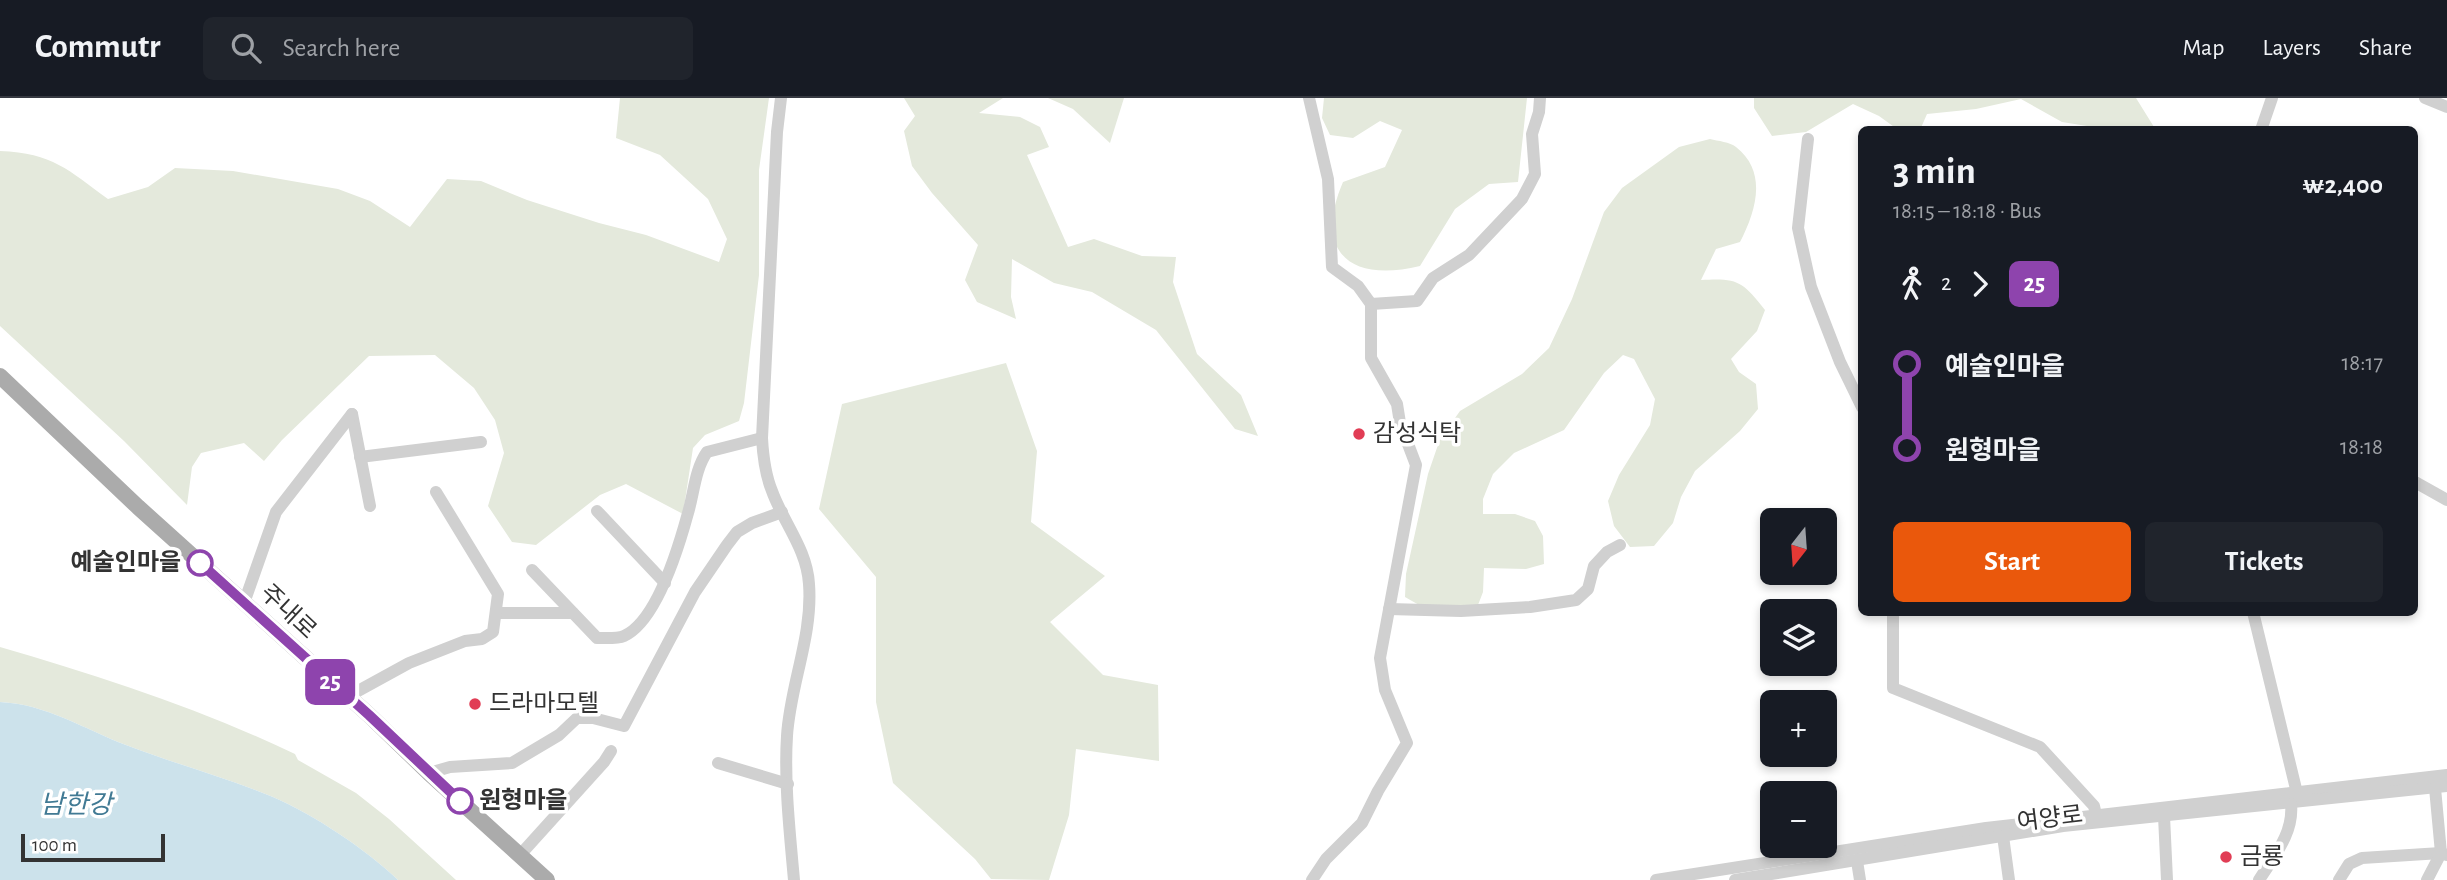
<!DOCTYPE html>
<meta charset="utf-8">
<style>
:root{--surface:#171b24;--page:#20242c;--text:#f1f3f6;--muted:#9ea1a6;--line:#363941;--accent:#ea580c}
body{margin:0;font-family:"Alegreya Sans","Noto Sans KR",sans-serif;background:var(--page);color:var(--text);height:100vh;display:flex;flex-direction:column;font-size:26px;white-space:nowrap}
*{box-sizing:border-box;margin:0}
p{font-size:23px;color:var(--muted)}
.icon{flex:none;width:38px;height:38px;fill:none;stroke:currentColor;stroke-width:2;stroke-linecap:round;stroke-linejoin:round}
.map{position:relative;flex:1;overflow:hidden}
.panel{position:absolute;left:1858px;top:28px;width:560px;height:490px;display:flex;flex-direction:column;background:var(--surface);border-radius:10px;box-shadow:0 4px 10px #0003}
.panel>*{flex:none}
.badge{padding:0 14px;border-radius:10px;font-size:24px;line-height:46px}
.needle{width:46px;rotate:197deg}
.controls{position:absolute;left:1760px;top:410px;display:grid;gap:14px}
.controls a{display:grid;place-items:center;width:77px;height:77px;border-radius:10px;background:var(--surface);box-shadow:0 4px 10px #0003;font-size:35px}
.scale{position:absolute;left:21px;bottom:18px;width:144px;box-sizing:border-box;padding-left:7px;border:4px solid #333;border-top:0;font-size:19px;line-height:24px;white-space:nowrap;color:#333;-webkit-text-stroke:5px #fff;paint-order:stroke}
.map>.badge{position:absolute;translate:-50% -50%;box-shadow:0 0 0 4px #fff}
.legs{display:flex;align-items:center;gap:10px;height:77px;padding:0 35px;font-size:23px}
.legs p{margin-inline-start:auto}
.headline{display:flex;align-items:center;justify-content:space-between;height:119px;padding:0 35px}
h1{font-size:38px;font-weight:700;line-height:52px}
.button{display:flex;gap:14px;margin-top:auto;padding:14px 35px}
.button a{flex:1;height:80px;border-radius:10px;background:var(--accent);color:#fff;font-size:28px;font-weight:700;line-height:80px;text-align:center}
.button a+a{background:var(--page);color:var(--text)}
ul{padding:0 35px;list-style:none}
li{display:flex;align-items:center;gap:24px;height:84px;font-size:26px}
li i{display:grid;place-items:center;width:10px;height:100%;margin:0 9px;background:currentColor}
li i::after{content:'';width:18px;height:18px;margin:-9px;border:5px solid;border-radius:50%;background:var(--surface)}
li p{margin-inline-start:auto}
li:first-child i{background:linear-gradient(#0000 50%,currentColor 0)}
li:last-child i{background:linear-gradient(currentColor 50%,#0000 0)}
header{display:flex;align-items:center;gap:42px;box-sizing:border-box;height:98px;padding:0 35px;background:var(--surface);border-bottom:2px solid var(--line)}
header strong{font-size:33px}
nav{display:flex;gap:38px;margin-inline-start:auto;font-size:24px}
.search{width:490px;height:63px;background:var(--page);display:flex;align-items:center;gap:18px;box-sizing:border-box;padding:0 24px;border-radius:10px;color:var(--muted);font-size:26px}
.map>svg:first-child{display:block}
.green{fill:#e4e9dc}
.water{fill:#cce2eb}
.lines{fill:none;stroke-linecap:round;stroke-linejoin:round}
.minor{stroke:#d0d0d0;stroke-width:12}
.major{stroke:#ababab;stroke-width:16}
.line-1-casing{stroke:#fff;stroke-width:16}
.line-1{stroke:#8e44ad;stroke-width:10}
.poi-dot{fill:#e13d55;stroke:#fff;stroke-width:2.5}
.stop-1-dot{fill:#fff;stroke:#8e44ad;stroke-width:3.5}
.labels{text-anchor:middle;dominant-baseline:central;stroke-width:7;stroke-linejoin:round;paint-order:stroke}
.poi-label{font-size:24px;fill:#333;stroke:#fff;text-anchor:start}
.stop-label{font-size:24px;font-weight:bold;fill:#333;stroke:#fff;text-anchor:end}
.street-label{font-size:24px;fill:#333;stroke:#fff}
.water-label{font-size:26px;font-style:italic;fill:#417a94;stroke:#fff}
</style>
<header>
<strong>Commutr</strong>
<div class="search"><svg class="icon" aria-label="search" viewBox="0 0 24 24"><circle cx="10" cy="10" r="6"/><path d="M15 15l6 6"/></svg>Search here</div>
<nav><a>Map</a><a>Layers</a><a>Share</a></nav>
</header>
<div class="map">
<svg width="2447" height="782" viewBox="0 0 2447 782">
<rect width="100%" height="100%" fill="#fff"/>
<g class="green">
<path d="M620,0h149l-10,72v105l-15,128 -5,18 -34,14 -12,13 -10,66 -57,-30 -26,11 -64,50 -24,-3 -24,-36 16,-53 -9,-33 -21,-32 -39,-33 -66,1 -87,84 -18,21 -20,-18 -43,10 -9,14 -5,38 -63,-64 -124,-115v-175c53,2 68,19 108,48l40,-12 27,-19 58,3 105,18 32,12 40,26 37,-48 34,2 46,19 72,23 47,12 73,27 8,-23 -19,-40 -48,-44 -44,-17z"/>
<path d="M904,0h99l-24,15 41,4 20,10 9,20 -22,8 41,92 26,-8 48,17 34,1 -3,25 24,72 44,41 17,41 -23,-7 -79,-99 -64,-38 -38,-9 -42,-24 -1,38 5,22 -39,-17 -12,-22 13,-35 -46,-52 -20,-27 -8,-35 11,-15z"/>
<path d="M1048,0h76l-14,45 -37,-34z"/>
<path d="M1324,0h203l-9,84 -29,2 -34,25 -35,57c-70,17 -107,-14 -77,-84l42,-15 17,-37 -22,-9 -27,17 -23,-3 -8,-17z"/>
<path d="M1754,0h382l18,29 -67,-1 -25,-4 -41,-23 -45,10 -49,5 -7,16 -23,-1 -18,-13 -26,-12 -47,28 -34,4 -18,-28z"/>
<path d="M1710,41c8,2 20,3 26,8 32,25 20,64 4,95l-24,7 -15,31c37,-2 41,1 64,30l-8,21 -26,28 8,13 17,12 2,25 -18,22 -45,40 -14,26 -8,26 -19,23 -24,1 -16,-21 -6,-25 11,-26 31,-50 5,-26 -21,-40 -11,-4 -19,18 -40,57 -50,23 -21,21 -10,25v15h32l20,7 8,15 1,28 -18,5 -42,-1 -1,24 -5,13h-59l-14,-8 1,-23 22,-100 12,-35 20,-28 62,-37 27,-26 23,-49 32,-87 18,-24 57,-41z"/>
<path d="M1006,265l31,88 -6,71 74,54 -55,46 53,53 55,10 1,76 -83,-12 -7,66 -20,65 -58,-1 -16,-20 -82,-76 -17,-81v-125l-57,-68 23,-105z"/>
<path d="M0,549c100,29 201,62 295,107l3,6 58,33 33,26 67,61h-58c-31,-30 -85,-66 -125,-83 -48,-20 -98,-33 -147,-52 -42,-16 -80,-41 -126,-43z"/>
</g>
<path class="water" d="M0,604c46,2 84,27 126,43 49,19 99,32 147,52 40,17 94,53 125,83h-398z"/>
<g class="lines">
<g class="minor">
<path d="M781,0l-4,34 -15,306c1,18 3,36 10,53 11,31 35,58 37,93 4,52 -19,101 -22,152 -3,45 3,99 7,144"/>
<path d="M1309,0l19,81 4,88 26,19 13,18v54l26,46 3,19 16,42 -36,193 5,32 22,53 -29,48 -16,32 -36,36 -14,21"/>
<path d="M2425,0l22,9"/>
<path d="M2261,32l11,-32"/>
<path d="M1808,41l-10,89 13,59 29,75 22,45"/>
<path d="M1371,206l46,-3 16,-23 36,-23 53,-56 13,-25 -3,-40 7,-22 1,-14"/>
<path d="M352,316l18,92"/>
<path d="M360,359l121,-15"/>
<path d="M2415,384l32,18"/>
<path d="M597,413l68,72"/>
<path d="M532,472l65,68c8,0 20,1 27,-2 33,-15 55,-90 64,-123 6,-20 7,-44 19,-61l55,-14"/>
<path d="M244,505l32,-91 76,-98"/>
<path d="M1389,511l72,2 69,-4 46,-7 12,-11 6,-23 13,-14 13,-7"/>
<path d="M1893,514v76l147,59 54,59 3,13"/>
<path d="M2253,514l44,181"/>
<path d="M497,515h76"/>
<path d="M347,599l62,-34 56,-22 17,-2 11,-7 5,-38 -62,-102"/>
<path d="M718,665l70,21"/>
<path d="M429,675l21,-6 62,-4 47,-28 18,-17h16l31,8 71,-134 32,-47 10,-13 15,-9 30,-11"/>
<path d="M2164,718l3,64"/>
<path d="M2003,738l6,44"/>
<path d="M520,757l84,-93 7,-11"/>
<path d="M1857,763l3,19"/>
<path d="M1656,782l330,-52 461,-53"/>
<path d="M1735,782l328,-54 384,-40"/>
<path d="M2259,782c15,-24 35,-47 32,-76"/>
<path d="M2339,782l10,-16 13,-6 79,-5 6,2"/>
<path d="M2427,782l14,-27 -6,-65"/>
</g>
<path class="major" d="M0,278l138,131 231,208 60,58 118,107"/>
</g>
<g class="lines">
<g class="line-1-casing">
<path id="line-1" d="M200,465l169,152 91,86"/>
</g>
<use href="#line-1" class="line-1"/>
</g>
<g class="poi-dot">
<circle cx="1359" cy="336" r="7"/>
<circle cx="475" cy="606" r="7"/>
<circle cx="2226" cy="759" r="7"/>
</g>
<g class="stop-1-dot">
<circle cx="200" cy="465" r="12"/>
<circle cx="460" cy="703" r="12"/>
</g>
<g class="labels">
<g class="poi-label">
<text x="1373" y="336">감성식탁</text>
<text x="489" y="606">드라마모텔</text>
<text x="2240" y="759">금룡</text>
</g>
<g class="stop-label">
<text x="181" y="465">예술인마을</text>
<text x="479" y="703" text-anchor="start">원형마을</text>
</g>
<g class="street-label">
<text transform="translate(288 514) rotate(43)">주내로</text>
<text transform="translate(2050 721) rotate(-7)">여양로</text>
</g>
<g class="water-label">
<text x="76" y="707">남한강</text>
</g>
</g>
</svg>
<div class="controls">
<a><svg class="needle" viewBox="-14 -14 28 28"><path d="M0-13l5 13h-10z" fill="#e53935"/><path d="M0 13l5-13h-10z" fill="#9ea1a6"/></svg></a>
<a><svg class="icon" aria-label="layers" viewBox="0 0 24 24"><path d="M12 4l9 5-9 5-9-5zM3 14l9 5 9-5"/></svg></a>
<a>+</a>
<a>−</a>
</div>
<div class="scale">100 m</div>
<b class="badge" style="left:330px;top:584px;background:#8e44ad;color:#fff">25</b>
<section class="panel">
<div class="headline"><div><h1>3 min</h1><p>18:15 – 18:18 · Bus</p></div><b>₩2,400</b></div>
<div class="legs"><svg class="icon" aria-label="walk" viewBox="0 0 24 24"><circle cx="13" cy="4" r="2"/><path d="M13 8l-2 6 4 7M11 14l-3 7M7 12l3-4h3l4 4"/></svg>2<svg class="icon" aria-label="forward" viewBox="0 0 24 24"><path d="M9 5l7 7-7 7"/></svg><b class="badge" style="background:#8e44ad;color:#fff">25</b></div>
<ul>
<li><i style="color:#8e44ad"></i><b>예술인마을</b><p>18:17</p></li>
<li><i style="color:#8e44ad"></i><b>원형마을</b><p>18:18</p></li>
</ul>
<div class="button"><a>Start</a><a>Tickets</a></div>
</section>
</div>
